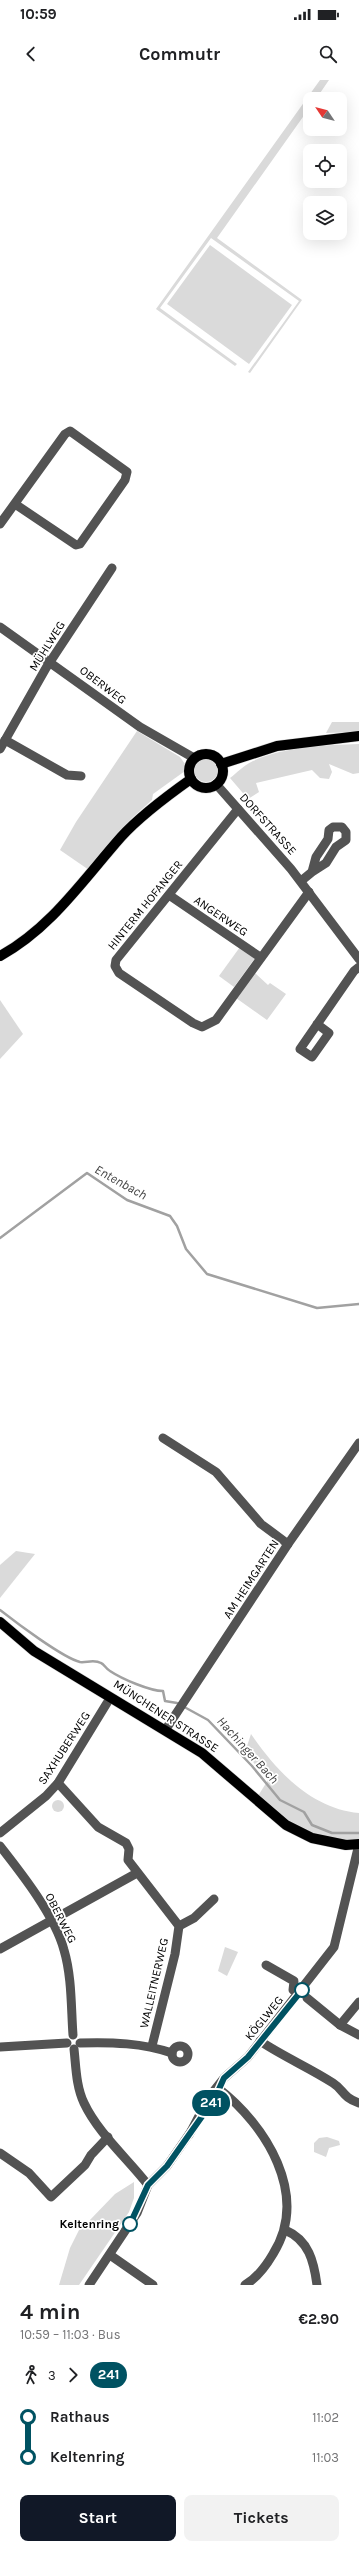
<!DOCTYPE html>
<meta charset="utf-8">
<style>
:root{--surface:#fff;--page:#f2f2f2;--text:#202124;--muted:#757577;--accent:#111827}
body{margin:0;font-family:Karla,sans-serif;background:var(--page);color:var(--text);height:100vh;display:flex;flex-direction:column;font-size:15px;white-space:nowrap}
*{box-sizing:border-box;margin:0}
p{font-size:13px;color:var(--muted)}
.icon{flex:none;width:22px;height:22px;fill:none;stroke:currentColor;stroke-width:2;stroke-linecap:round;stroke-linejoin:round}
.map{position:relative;height:2205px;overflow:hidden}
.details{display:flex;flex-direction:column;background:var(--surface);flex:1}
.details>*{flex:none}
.badge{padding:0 8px;border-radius:13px;font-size:14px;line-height:26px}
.needle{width:26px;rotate:305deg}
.buttons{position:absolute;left:303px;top:12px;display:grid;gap:8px}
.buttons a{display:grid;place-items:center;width:44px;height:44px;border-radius:8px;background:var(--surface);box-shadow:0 4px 16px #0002;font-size:20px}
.map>.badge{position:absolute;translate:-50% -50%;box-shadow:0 0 0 2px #fff}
.legs{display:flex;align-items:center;gap:6px;height:44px;padding:0 20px;font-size:13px}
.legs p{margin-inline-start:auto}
.headline{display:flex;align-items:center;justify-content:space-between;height:68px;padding:0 20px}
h1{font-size:22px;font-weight:700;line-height:30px}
.action{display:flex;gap:8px;margin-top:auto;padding:8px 20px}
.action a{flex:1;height:46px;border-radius:8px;background:var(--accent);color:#fff;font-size:16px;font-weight:700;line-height:46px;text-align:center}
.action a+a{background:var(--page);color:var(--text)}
ul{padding:0 20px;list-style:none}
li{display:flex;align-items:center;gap:14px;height:40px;font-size:15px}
li i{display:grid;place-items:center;width:6px;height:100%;margin:0 5px;background:currentColor}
li i::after{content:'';width:10px;height:10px;margin:-5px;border:3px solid;border-radius:50%;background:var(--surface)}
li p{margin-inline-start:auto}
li:first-child i{background:linear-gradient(#0000 50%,currentColor 0)}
li:last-child i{background:linear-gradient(currentColor 50%,#0000 0)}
.status{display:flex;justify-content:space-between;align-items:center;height:28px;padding:0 20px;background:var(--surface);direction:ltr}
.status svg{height:11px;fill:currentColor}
header{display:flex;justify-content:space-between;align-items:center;height:52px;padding:0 20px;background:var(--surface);font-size:18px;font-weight:700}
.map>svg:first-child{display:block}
.green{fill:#dadada}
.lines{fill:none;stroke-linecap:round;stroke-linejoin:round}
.stream{stroke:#a1a1a1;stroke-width:2.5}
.major-casing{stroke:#dbdbdb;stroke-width:11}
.minor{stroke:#535353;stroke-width:9}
.major{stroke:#000;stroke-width:10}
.line-1-casing{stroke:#fff;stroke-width:9}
.line-1{stroke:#005262;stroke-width:6}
.stop-1-dot{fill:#fff;stroke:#005262;stroke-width:2}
.labels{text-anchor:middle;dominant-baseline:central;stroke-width:3.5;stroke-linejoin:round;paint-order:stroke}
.street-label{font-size:12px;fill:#000;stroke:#fff}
.stop-label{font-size:12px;font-weight:bold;fill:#000;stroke:#fff;text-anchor:end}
.water-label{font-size:13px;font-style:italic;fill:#424242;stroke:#fff}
</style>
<div class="status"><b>10:59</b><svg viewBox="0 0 49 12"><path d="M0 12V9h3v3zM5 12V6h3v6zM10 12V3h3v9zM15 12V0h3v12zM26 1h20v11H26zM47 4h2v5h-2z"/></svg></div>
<header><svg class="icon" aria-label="back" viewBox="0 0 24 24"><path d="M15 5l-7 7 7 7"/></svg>Commutr<svg class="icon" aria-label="search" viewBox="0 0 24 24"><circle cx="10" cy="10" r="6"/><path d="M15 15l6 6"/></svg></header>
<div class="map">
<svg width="359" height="2205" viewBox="0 0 359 2205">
<rect width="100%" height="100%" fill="#fff"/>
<g class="green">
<path d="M320,0h9l-13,19h-6v8l-93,131 85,62 -52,73 -2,-1 51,-71 -88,-63 -51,70 77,56 -2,2 -79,-57z"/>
<path d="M210,165l82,60 -43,59 -82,-60z"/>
<path d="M332,642h27v10l-33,1z"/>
<path d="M137,651l43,26 5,7v7l-32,23 -1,6 -20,18 -43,52 -29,-20 16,-28z"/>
<path d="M359,664v29l-6,1 -24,-10 3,8 -3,7 -9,-1 -8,-8 -56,13 3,9 -11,7 -18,-21c8,-6 14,-13 23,-17 30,-14 73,-16 106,-17z"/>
<circle cx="206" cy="690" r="12"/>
<path d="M240,867l15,11 -21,29 -15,-11z"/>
<path d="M255,893l13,12 2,-2 16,11 -19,26 -31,-22z"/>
<path d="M0,920l23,34 -23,25z"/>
<path d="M16,1471l19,3 -35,44v-33z"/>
<path d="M251,1654c25,37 61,75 108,79v27c-41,2 -72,-17 -101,-44l10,-16 -23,-28z"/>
<circle cx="58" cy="1726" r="6"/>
<path d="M225,1867l13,5 -11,24 -9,-5z"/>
<path d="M327,2057l12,4 1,4 -11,3 -3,9 -12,-5v-9l5,-5z"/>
<path d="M134,2102v16l-5,14 -50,73h-20l11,-37 11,-22 8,-5 26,-27z"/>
</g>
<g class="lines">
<g class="stream">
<path d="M0,1158l87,-65 40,27 43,16 7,10 9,23 21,25 110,34 42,-4"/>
<path d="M0,1530c14,11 63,48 80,52 6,1 14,-3 21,1 3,1 5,6 9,8 12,8 40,20 53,20l2,10 12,2 31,17 44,46 28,34 24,12 8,13 20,8h27"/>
</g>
<g class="major-casing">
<g id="major">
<circle cx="206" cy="691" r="17"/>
<path d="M221,684l56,-18 82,-10"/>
<path d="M0,876c51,-28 83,-76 121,-119 20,-22 46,-41 70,-58"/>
<path d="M0,1542l34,29 168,102 84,72 26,13 34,7 13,-1"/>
</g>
</g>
<g class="minor">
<path d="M0,444l65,-90 5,-3 57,41 -2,8 -45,64 -4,1 -61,-41"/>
<path d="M0,547l140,100 54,31"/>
<path d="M5,660l62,35 14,1"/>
<path d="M0,669l46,-81 66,-100"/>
<path d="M216,704l75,85 68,90"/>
<path d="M238,729l-122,151 -1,6 4,7 74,50 9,4 14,-7 93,-128"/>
<path d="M301,801l11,-9 4,-15 12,-18 1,-9 4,-3h9l4,5v8l-10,7 -10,16 -14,9"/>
<path d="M169,815l91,62"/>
<path d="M317,944l12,9 -17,24 -12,-8 54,-78 5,-4"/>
<path d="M163,1358l53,34 45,52 27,20"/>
<path d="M166,1649l122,-185 71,-101"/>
<path d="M58,1703l40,44 28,16 3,6 -1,11 51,66 -4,28 -23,92"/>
<path d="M0,1753l46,-37 12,-13 49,-80"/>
<path d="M0,1766c22,28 55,70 64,104 8,27 7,58 9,85"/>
<path d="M179,1846l15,-8 20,-19"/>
<path d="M0,1869l137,-76"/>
<path d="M266,1885l28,16 -1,9"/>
<path d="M307,1918l33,27 19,10"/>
<path d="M340,1945l19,-23"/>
<path d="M260,1961c24,16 50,27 73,42 11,7 9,14 26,20"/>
<path d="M80,1963c32,-1 62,0 92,10"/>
<circle cx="180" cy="1974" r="8"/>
<path d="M0,1967l67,-4"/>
<path d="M74,1969c2,18 2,37 10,54 14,30 44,56 64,82"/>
<path d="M218,2008c48,37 92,107 55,166 -7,12 -16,24 -28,31"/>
<path d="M189,2055l20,-38 15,-19 24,-21 86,-110 25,-103"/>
<path d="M0,2073l29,20 22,24 34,-32 6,-10 17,-18"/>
<path d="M285,2150c24,10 29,32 32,55"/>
<path d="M110,2175l43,30"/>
<path d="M89,2205l48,-72 11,-28 19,-19 25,-36"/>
</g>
<use href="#major" class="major"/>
</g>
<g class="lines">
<g class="line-1-casing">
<path id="line-1" d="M130,2144l18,-39 19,-19 48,-68 9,-20 24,-21 54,-67"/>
</g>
<use href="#line-1" class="line-1"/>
</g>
<g class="stop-1-dot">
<circle cx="302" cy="1910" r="7"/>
<circle cx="130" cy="2144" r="7"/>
</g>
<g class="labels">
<g class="street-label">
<text transform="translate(47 566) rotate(-58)">MÜHLWEG</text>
<text transform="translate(103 605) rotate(37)">OBERWEG</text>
<text transform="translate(268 744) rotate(48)">DORFSTRASSE</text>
<text transform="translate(145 825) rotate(-51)">HINTERM HOFANGER</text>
<text transform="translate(221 836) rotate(34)">ANGERWEG</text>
<text transform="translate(251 1499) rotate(-57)">AM HEIMGARTEN</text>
<text transform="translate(166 1636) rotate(33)">MÜNCHENER STRASSE</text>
<text transform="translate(64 1668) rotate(-57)">SAXHUBERWEG</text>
<text transform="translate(61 1838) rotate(63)">OBERWEG</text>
<text transform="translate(154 1903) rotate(-77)">WALLEITNERWEG</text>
<text transform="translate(264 1938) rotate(-51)">KÖGLWEG</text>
</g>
<g class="stop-label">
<text x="119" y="2144">Keltenring</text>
</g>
<g class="water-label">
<text transform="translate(121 1102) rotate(29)">Entenbach</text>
<text transform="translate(248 1670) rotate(48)">Hachinger Bach</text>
</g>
</g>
</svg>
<div class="buttons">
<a><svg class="needle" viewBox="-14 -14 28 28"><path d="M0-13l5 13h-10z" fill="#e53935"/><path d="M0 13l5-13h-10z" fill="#757577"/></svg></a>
<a><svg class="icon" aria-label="locate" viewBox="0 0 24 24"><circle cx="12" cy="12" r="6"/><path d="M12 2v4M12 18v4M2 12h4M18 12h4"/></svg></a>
<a><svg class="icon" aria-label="layers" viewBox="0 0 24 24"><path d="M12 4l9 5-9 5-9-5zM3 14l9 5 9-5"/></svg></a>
</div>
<b class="badge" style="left:211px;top:2023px;background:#005262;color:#fff">241</b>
</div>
<section class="details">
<div class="headline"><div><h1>4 min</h1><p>10:59 – 11:03 · Bus</p></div><b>€2.90</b></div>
<div class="legs"><svg class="icon" aria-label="walk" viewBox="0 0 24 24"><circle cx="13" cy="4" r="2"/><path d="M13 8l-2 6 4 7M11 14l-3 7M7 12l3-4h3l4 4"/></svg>3<svg class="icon" aria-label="forward" viewBox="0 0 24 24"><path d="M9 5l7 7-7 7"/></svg><b class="badge" style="background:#005262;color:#fff">241</b></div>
<ul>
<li><i style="color:#005262"></i><b>Rathaus</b><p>11:02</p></li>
<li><i style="color:#005262"></i><b>Keltenring</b><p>11:03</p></li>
</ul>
<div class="action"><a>Start</a><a>Tickets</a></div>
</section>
